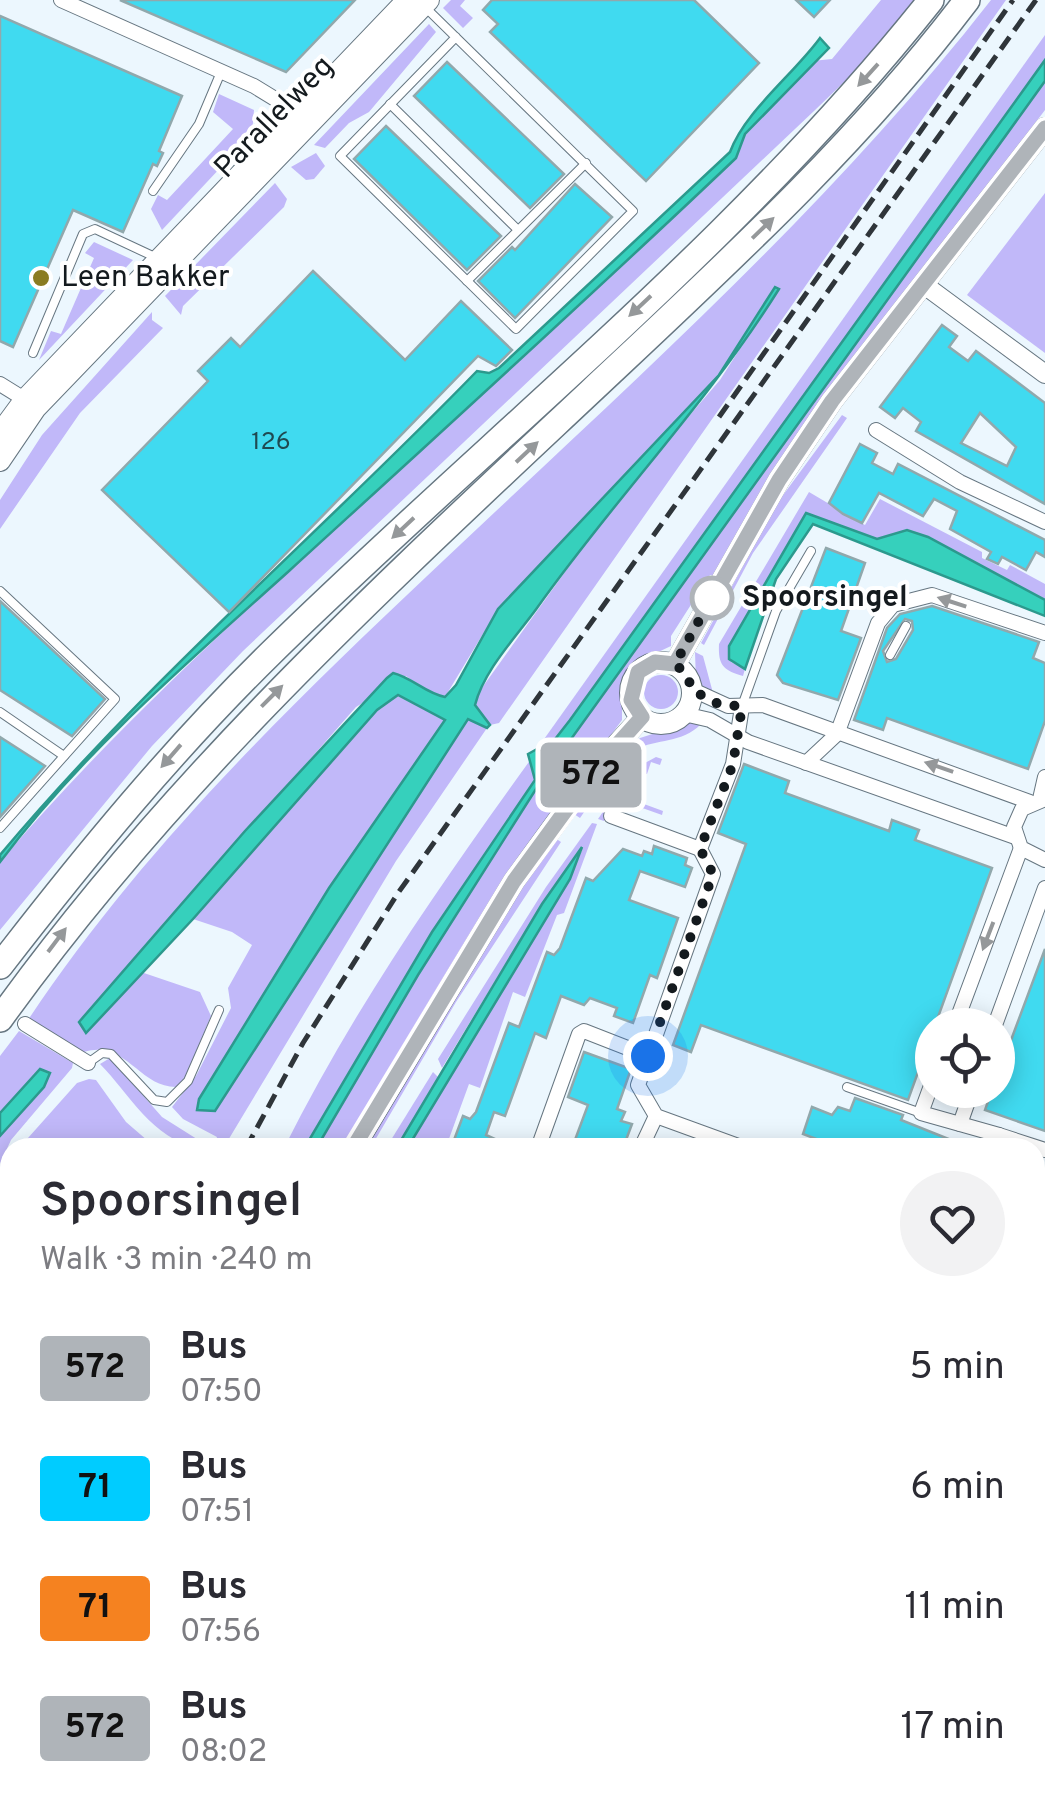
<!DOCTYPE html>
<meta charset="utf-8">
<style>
:root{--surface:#fff;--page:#f2f2f3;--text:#2b2b33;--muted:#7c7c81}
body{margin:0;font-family:Overpass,sans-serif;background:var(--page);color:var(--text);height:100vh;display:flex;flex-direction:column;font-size:38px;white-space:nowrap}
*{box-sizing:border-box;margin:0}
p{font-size:32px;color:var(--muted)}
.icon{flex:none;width:55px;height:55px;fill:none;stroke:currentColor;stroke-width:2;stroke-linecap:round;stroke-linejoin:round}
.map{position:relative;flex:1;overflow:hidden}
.sheet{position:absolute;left:0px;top:1138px;width:1045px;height:672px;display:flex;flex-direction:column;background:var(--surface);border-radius:30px 30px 0 0;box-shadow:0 5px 25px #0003}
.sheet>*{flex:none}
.badge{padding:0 20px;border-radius:8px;font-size:35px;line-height:65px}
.tools{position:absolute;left:915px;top:1008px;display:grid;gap:20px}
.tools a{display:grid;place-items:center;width:100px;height:100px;border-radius:50%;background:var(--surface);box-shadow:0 5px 25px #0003;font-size:50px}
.you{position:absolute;width:50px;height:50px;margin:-25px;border:8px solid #fff;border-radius:50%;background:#1a73e8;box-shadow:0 0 0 15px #1a73e833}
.map>.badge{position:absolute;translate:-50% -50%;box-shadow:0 0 0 5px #fff}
.round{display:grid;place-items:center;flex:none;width:105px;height:105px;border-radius:52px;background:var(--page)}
.headline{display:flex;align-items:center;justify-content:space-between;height:170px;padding:0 40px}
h1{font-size:48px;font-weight:600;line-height:75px}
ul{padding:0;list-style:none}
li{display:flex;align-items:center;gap:30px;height:120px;padding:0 40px}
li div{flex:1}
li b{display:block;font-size:38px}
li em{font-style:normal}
li .badge{min-width:110px;font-weight:700;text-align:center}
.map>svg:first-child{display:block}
.green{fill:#c1b8f9}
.water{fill:#36d0bc;stroke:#2c998d;stroke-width:2.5}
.building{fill:#40daf0;stroke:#91a8ac;stroke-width:2.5;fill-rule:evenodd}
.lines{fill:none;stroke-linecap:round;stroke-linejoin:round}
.service-casing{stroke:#667681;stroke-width:10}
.minor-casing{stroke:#667681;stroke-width:16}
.tertiary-casing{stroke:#667681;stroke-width:20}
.secondary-casing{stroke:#667681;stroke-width:22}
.motorway-casing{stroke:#667681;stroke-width:28}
.service{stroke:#fff;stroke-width:8}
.minor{stroke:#fff;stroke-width:14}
.tertiary{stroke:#fff;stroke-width:18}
.secondary{stroke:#fff;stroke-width:20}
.motorway{stroke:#fff;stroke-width:25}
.rail{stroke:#2f353a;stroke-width:5;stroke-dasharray:15 8;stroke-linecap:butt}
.oneway{fill:#95989a}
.line-casing{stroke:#fff;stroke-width:22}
.line{stroke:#afb4b9;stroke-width:15}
.walk{stroke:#141a1e;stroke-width:10;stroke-dasharray:0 18}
.poi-dot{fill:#8a7c22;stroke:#fff;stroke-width:4}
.stop-dot{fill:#fff;stroke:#afb4b9;stroke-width:5}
.labels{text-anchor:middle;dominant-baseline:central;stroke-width:8;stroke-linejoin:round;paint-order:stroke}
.number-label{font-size:25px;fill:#1f4a52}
.street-label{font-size:30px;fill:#141a1e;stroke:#fff}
.poi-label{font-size:30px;fill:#141a1e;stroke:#fff;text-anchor:start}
.stop-label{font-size:30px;font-weight:bold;fill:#141a1e;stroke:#fff;text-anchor:start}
</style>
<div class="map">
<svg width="1045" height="1809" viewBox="0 0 1045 1809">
<rect width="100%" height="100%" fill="#ecf7fe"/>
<g class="green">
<path d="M451,0h14l-5,6 13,12 -10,10 -20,-20z"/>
<path d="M881,0h37l-25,35 -79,76 -571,540 -91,95 -152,184v-68c94,-111 199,-208 305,-307 143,-133 289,-262 430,-397l10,-24 67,-73 20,-2z"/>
<path d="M991,0h15l-507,723 -9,2 -15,-20 4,-13 136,-190 105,-122 58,-91 -3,-2 -56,88 -221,234 -53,88 -15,-3 -24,-18 -50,31 -276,314 6,11 55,-60 59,20 11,24 -25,60 -9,11c-38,1 -51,-48 -93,-35l-56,-32c111,-167 253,-306 398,-443 196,-186 399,-364 565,-577z"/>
<path d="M429,24l7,8 -67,80 -20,11 -24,25 -11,-3z"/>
<path d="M1045,35v25l-475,660 -25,32 -8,-3z"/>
<path d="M1045,81v29l-150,198 -180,268 -5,-1 -39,61v10l-34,16 -9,9 -6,16v33l-117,159 -161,268 -27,1 101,-173 125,-197z"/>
<path d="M219,94l35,16 -2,24 -90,96 -11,-21 7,-14 9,5 66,-71 -20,-17z"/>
<path d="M316,153l9,13 -11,13 -8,1 -15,-13z"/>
<path d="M275,183l12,16 -3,8 -101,99 -2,9 -16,-19z"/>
<path d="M1045,193v160l-78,-58z"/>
<path d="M94,242l39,18 -94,100 12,-29 10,3 33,-76 -9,-5z"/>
<path d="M152,312v8l11,8 -83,85 -80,116v-29l42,-65z"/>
<path d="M842,415l5,3 -94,135 -49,92 -3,-2 77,-141z"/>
<path d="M809,492l56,33 15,-26 102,53v6l25,12 3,-5 35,19v16l-137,-70 -31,9 -71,-26 -77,133 2,16 14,7 -2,7c-20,-6 -25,-11 -24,-32z"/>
<path d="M695,652l8,4 10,37 -17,-12z"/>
<circle cx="661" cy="692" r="17"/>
<path d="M398,694l48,25 -117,169 -130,211 16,12 254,-393 18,10 -91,133 -172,286h-10l3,-10 -34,-18 -11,-12 24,-31 35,-68 -3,-20 24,-43 -20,-13 -39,-13 184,-209z"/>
<path d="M690,722l11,2c-19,20 -44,14 -66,26 -22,12 -40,48 -55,68l-6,-4 66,-76z"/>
<path d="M656,757l6,2 -2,6 -9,-3 -4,12 -11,-3 -11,26 38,14 -1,4 -45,-16 -13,22 -6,-2 34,-49z"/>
<path d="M531,759l4,20 -103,153 -127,215 -21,1c70,-140 156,-263 247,-389z"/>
<path d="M592,823l5,1 -33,89 -7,2 -32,82 -12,-5 -33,96 -11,-4 -23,63 -38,1 162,-269 12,-29 -40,54 -100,164 -4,-9 108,-172z"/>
<path d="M555,838l6,4 -105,160 -85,145 -5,1 124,-214z"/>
<path d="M19,1031l54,32 -1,5 -61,72 -11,24v-28l44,-49 -4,-18 -40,44v-57z"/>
<path d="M110,1058l52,59 38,24 -3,6c-44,-7 -69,-55 -97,-83z"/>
<path d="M433,1072l5,5 -41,70 -11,1z"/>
<path d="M89,1079l7,1 30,42 29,25h-135l57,-64z"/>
<path d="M0,1191c9,21 15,36 3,58z"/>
<path d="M10,1316v89l-10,-2v-83z"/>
<path d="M1045,1432v47l-10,30v-49z"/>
<path d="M10,1665v81l-10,43v-78z"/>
<path d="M1035,1721l10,4v84h-886l2,-9h874z"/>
</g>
<g class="water">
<path d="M820,38l9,10 -84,86 -9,24c-147,140 -297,276 -447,413 -100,90 -207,182 -289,291v-7c146,-174 319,-321 477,-484l12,2 10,-5 231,-216c15,-41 63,-77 90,-114z"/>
<path d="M1045,60v21l-502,697 -125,197 -101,172h-12l127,-215 103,-152 -7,-26 9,-5 8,3 25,-32z"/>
<path d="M775,287l4,2c-72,115 -164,209 -242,319 -21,29 -53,62 -62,97l15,20 -3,3 -19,-9 -253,392 -18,-1 2,-11 130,-211 116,-168 -47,-25 -21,15 -184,209 -107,114 -7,-11 166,-191 142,-153 6,-5c20,5 32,20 52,24l11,-12 42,-76 221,-234z"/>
<path d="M806,513l71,26 30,-9 21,7 117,63v16l-232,-92 -37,55 -31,90 -16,-10v-13z"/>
<path d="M582,847l-12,32 -162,268h-11l145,-243z"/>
<path d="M40,1069l10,4 -6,14 -44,49v-23z"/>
<path d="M0,1403l10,2v94l-10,-6z"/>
<path d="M10,1611v54l-10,46v-61z"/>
</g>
<g class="building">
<path d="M120,0h235l-69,72z"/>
<path d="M492,0h202l65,63 -113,118 -156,-149 8,-8 -15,-14z"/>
<path d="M796,0h34l-16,17z"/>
<path d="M0,16l182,80 -23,55 4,2 -6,13 -4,-2 -30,68 -50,-22 -60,137 -13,-6z"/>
<path d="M447,62l117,112 -34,34 -116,-112z"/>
<path d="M386,126l115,110 -34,34 -113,-111z"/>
<path d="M575,184l37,33 -97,101 -37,-37 34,-34 3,3z"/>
<path d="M313,271l92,89 56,-59 51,49 -16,16 -18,-10 -249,256 -127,-122 106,-109 -10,-10 33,-33 9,9z"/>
<path d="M942,325l15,11 -8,11 19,14 8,-10 69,52v101l-129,-73 5,-9 -18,-14 -8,10 -15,-11zM980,413l36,34 -9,19 -46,-23z"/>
<path d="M860,444l17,9 -5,10 21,11 5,-10 147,76v17l-9,-5 -10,18 -24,-13 -4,7 -11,-5 4,-7 -41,-23 7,-18 -23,-12 -11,17 -44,-23 -17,30 -19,-9 -14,-11z"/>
<path d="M826,548l39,15 -24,68 20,7 -23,62 -55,-17 -6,-8z"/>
<path d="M0,601l105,98 -33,37 -72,-46z"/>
<path d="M932,606l107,36 -6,16 12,5v58l-17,48 -141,-51 -4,12 -29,-10 33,-92 13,-14zM905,619l7,2 1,9 -17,29 -9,3 -4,-11z"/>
<path d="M0,737l45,29 -45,51z"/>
<path d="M744,764l45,17 -4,12 104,38 3,-11 27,10 -4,10 77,28 -84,232 -207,-75 -10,27 -18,-7 73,-201 -28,-11z"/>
<path d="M654,846l33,12 -2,7 7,3 -7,19 -45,-16 -11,29 49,18 -21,60 -7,-3 -17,48 -19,-7 3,-8 -27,-10 -6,7 -23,-9 -15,42 -11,-5 -30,83 -11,-4 -8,23 29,13h-64l12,-32 7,3 6,-7 33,-89 10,4 28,-75 7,3 6,-7 26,-70 7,3 30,-32 19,7 2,-5 8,3z"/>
<path d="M1045,949v182l-60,-21 7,-20h6v-15z"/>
<path d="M584,1052l47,17 -14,40 8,3 -4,9 11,3 -9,24h-51l16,-43 -20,-8z"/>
<path d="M855,1098l48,17 -2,5 70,28h-131l-37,-14 9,-27 20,8 6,-8 12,4z"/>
</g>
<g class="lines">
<g class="service-casing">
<g id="service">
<path d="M425,7l208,204 -117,118 -176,-173 116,-119"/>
<path d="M390,104l128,126"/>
<path d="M153,191l46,-67 22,-52"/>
<path d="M467,281l119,-118"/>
<path d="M33,353l50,-119 12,-5 60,28"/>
<path d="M0,591l115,108 -115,129"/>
<path d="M890,655l16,-29"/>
<path d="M742,706l34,-95 35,-60"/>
<path d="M0,712l64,44"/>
<path d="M88,1063l14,-10 9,1 43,46 13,2 21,-21 31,-71"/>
<path d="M847,1087l74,26"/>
<path d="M803,1148h6"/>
<path d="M698,1800l22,9"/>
<path d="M496,1809l3,-9"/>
</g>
</g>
<g class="minor-casing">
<g id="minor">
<path d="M61,0l193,86 49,30"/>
<path d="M0,384l29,18"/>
<path d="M876,430l84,52 85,40"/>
<path d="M693,690l35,16 35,-1 267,97"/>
<path d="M742,707l-9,57 -33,85 13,25 -75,211 18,31 88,32"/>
<path d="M684,714l26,6 38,22 267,95"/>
<path d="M806,763l31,-29 41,-111 15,-18 39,-10 113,38"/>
<path d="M1040,799l5,-22"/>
<path d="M1045,799l-23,10 -8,18 7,21 24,12"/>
<path d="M611,816l89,33"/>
<path d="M25,1024l63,39"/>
<path d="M955,1025l66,-177"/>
<path d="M995,1025l50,-137"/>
<path d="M932,1083l-11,30 78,22 -5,13"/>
<path d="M960,1124l12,-34"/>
<path d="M999,1135l46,15"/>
<path d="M538,1148l41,-114 5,-3 64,25"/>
<path d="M641,1148l15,-32"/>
<path d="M1035,1347l10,4"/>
<path d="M1035,1451l10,-29"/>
<path d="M1035,1561l10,4"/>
<path d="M797,1809l4,-9"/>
</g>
</g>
<g class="tertiary-casing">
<path id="tertiary" d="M923,284l122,90"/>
</g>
<g class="secondary-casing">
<g id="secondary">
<path d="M0,433l25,-34 382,-399"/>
<path d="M0,461l36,-53 393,-408"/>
<circle cx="661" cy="693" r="31"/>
<path d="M675,664l104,-184 53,-79 213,-273"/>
<path d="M354,1148l160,-267 83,-115 45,-49"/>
<path d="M115,1809l2,-9"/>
</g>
</g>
<g class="motorway-casing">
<g id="motorway">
<path d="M0,966c85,-110 172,-216 271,-313 220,-216 468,-411 660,-653"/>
<path d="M0,1019c172,-239 377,-427 590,-627 132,-124 267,-247 377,-392"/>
</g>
</g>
<use href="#service" class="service"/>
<use href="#minor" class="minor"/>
<use href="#tertiary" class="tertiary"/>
<use href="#secondary" class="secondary"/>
<use href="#motorway" class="motorway"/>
<g class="rail">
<path d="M719,417l294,-417"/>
<path d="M246,1148l57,-105 95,-150 638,-893"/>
<path d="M6,1809l4,-17"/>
</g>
</g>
<defs><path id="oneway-solid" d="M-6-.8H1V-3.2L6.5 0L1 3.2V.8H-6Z" transform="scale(2.5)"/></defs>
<g class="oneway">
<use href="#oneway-solid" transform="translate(868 75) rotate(132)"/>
<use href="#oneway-solid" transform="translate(763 228) rotate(-44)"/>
<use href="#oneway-solid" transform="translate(640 306) rotate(137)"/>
<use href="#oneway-solid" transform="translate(527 452) rotate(-43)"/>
<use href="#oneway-solid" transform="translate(403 528) rotate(137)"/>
<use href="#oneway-solid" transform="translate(952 602) rotate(-162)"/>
<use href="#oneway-solid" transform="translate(272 696) rotate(-45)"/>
<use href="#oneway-solid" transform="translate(171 756) rotate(131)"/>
<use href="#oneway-solid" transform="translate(939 767) rotate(-161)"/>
<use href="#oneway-solid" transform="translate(988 936) rotate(111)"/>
<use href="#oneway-solid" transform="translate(57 940) rotate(-53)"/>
</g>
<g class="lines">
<g class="line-casing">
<path id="line" d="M353,1148l161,-267 84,-115 44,-49 -11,-17 7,-28 17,-10 20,2 104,-184 53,-79 213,-273"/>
</g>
<use href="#line" class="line"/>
<path class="walk" d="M648,1056l65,-182 -13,-25 33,-85 9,-57 -26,-4 -24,-13 -5,-15 -12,-11 42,-76 -5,10"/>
</g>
<circle class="poi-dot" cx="41" cy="278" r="10"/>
<circle class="stop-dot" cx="712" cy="598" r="20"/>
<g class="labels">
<g class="number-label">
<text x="271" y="443">126</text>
</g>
<g class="street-label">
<text transform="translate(275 118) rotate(-46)">Parallelweg</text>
</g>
<g class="poi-label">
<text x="61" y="278">Leen Bakker</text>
</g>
<g class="stop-label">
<text x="742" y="598">Spoorsingel</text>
</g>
</g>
</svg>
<div class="tools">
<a><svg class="icon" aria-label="locate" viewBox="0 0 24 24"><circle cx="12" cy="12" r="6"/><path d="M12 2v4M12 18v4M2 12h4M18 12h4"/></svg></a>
</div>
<div class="you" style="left:648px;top:1056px"></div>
<b class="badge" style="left:591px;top:775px;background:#afb4b9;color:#111">572</b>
<section class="sheet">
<div class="headline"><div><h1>Spoorsingel</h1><p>Walk · 3 min · 240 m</p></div><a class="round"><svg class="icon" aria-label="heart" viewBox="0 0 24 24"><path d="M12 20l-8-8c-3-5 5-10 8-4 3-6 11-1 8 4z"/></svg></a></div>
<ul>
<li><span class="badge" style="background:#afb4b9;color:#111">572</span><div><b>Bus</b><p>07:50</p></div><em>5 min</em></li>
<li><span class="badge" style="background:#0cf;color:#111">71</span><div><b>Bus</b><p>07:51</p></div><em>6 min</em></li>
<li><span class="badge" style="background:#f58220;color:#111">71</span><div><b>Bus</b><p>07:56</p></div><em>11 min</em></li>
<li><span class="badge" style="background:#afb4b9;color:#111">572</span><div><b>Bus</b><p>08:02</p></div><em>17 min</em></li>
</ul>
</section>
</div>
